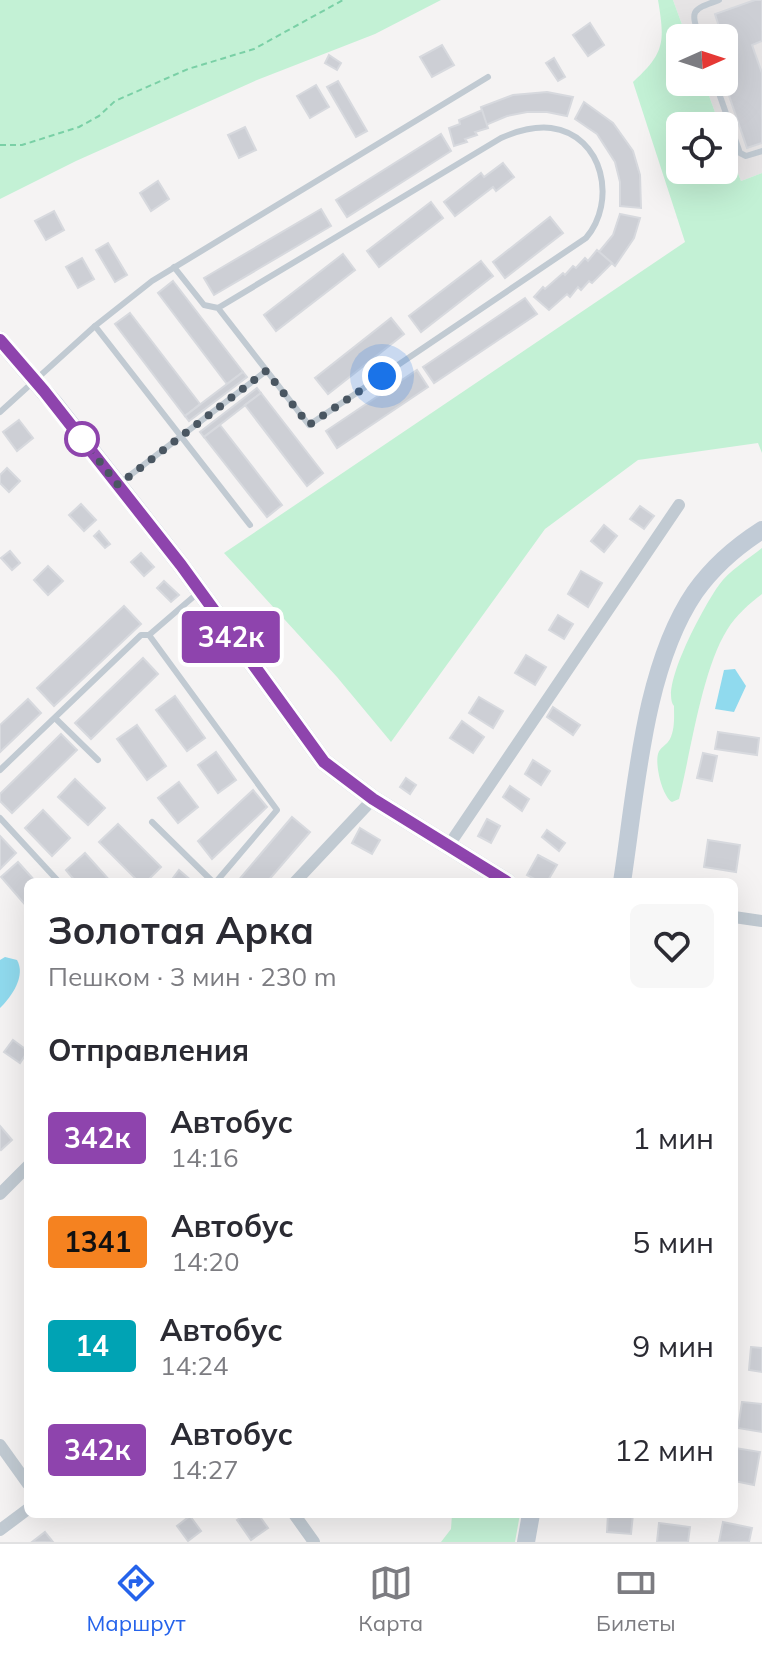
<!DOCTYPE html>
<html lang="ru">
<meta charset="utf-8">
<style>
:root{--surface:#fff;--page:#f7f7f7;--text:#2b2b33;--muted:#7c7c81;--line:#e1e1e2;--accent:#2563eb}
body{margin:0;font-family:Mulish,sans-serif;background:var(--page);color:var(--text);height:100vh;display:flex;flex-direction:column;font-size:30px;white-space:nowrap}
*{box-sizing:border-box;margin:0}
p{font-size:26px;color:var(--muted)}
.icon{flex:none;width:44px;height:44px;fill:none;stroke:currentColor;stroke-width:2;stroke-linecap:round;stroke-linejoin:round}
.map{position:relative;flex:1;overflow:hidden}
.details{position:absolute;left:24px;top:878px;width:714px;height:640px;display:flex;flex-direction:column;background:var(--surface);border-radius:12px;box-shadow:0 8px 32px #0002}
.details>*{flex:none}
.badge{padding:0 16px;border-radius:6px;font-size:28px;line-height:52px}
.needle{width:52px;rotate:87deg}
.controls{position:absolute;left:666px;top:24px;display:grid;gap:16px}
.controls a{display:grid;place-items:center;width:72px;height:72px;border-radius:12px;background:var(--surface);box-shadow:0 8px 32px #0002;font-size:40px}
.you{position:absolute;width:40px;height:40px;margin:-20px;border:6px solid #fff;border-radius:50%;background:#1a73e8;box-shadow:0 0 0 12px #1a73e833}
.map>.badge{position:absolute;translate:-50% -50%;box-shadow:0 0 0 4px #fff}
h2{padding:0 24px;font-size:30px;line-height:72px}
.round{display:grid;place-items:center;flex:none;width:84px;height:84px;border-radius:12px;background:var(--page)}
.headline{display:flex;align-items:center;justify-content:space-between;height:136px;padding:0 24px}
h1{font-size:38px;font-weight:700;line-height:60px}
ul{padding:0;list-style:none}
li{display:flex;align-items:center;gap:24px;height:104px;padding:0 24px}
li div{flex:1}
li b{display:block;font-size:30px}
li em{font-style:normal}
li .badge{min-width:88px;font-weight:700;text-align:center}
.tab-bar{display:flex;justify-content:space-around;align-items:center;height:112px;border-top:2px solid var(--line);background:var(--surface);font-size:22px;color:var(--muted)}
.tab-bar a{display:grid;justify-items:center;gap:4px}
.tab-bar .current{color:var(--accent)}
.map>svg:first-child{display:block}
.education{fill:#e6e4e5}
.green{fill:#c3f1d5}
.water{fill:#90daee}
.building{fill:#cdcfd5;stroke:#d7d9de;stroke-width:2}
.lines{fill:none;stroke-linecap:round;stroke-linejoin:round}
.path{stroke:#7ad0a6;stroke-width:2;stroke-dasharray:6 4;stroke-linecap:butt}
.lane{stroke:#c1cad2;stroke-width:6}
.street{stroke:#c1cad2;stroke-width:12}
.secondary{stroke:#c1cbd6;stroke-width:18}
.line-casing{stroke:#fff;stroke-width:18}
.line{stroke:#8e44ad;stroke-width:12}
.walk{stroke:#4a5661;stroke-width:8;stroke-dasharray:0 14.4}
.stop-dot{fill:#fff;stroke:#8e44ad;stroke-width:4}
</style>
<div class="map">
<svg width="762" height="1542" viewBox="0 0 762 1542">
<rect width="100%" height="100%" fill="#f5f3f3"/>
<path class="education" d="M673,0h89v173l-21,8 -17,-44v-11h-4l-16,-44h20v-44h-37z"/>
<g class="green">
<path d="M0,0h441l-66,34 -118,46 -181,81 -76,38z"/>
<path d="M658,0h15l14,38h-7v44h24l16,44h-40v44h44v-33l17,44 21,-8v280l-4,-10 -120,17 -93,69 -154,213 -54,-65 -113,-124 461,-311 -52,-160c32,-29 32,-40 25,-82z"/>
<path d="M762,548v46c-13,10 -26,21 -35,36 -25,40 -36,121 -48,169l-7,3c-10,-6 -17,-37 -14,-48 2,-7 9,-9 12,-15 5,-10 4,-22 4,-33 -15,-18 31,-102 45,-121 10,-14 29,-26 43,-37z"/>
<path d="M452,1514h68l-5,28h-74l10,-13z"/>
</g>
<g class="water">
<path d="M735,669l11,17 -12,26 -19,-3 9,-39z"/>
<path d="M5,957l12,3c9,16 -5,36 -17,48v-48z"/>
</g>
<g class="building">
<path d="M755,0h7v41l-10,4 10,28v70l-15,5 -23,-67v-43h-14l-2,-4 12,-4 -5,-16z"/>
<path d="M590,23l14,22 -16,11 -15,-21z"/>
<path d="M442,45l12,20 -22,12 -12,-20z"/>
<path d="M329,55l12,8 -4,7 -12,-7z"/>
<path d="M554,58l11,19 -7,4 -12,-18z"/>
<path d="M338,81l29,50 -11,6 -29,-50z"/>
<path d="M316,85l13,22 -19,11 -13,-22z"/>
<path d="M547,92l26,5 -6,19 -20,-4h-20l-20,4 -21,9 -5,-18 32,-12z"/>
<path d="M584,102l29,21 20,28 7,24 1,33 -21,-2v-24l-5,-20 -18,-28 -22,-15z"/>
<path d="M482,110l6,18 -13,4 2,3 -12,4 2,3 -13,4 -5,-18 11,-4 -1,-4z"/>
<path d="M245,127l11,23 -17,8 -11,-23z"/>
<path d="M441,134l10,17 -104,66 -11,-17z"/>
<path d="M503,163l11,14 -18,14 -3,-4 -38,29 -11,-14 37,-29 3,4z"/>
<path d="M158,181l11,18 -18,12 -11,-18z"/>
<path d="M431,202l12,16 -64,49 -12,-16z"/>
<path d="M321,209l10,17 -117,69 -10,-17z"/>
<path d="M54,211l10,19 -18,10 -11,-19z"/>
<path d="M620,214l20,4 -6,20 -19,28 -16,-14 14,-17z"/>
<path d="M550,217l13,16 -58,45 -12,-16z"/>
<path d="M108,243l19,32 -12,7 -19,-32z"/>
<path d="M597,250l15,13 -20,20 -3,-2 -8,9 -3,-3 -8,10 -3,-3 -18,16 -15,-13 9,-10 2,2 18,-16 2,2 8,-9 3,2 9,-10 3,3z"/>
<path d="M343,254l12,16 -79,61 -12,-16z"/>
<path d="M82,258l12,21 -16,9 -12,-21z"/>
<path d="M481,261l12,15 -72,56 -12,-16z"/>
<path d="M173,281l70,91 -16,12 -69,-91z"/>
<path d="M525,298l12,16 -103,69 -11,-16z"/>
<path d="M130,313l70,91 -15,12 -70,-92z"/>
<path d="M391,318l13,16 -76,60 -13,-16z"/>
<path d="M417,370l11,17 -91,61 -11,-17z"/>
<path d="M243,372l4,5 -58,44 -4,-5z"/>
<path d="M257,388l4,5 -57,44 -4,-5z"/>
<path d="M261,393l62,80 -16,13 -62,-81z"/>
<path d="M19,420l14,18 -16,13 -14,-19z"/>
<path d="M220,425l62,80 -15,12 -63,-80z"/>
<path d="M7,468l13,13 -11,11 -9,-9v-8z"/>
<path d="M81,504l15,16 -12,11 -15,-16z"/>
<path d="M640,506l14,10 -10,13 -14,-10z"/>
<path d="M604,525l13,11 -13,16 -13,-11z"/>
<path d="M99,531l11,13 -5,4 -11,-12z"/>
<path d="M10,551l10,12 -8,7 -11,-12z"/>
<path d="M141,553l13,14 -10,9 -13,-14z"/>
<path d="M48,566l15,15 -15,14 -14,-15z"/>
<path d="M581,571l21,12 -14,24 -20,-13z"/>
<path d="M164,581l15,14 -8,7 -14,-14z"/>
<path d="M124,606l17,18 -87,82 -17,-18z"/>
<path d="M558,615l15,9 -9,15 -15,-9z"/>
<path d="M526,655l20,12 -11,18 -20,-12z"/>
<path d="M143,658l15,16 -67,65 -16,-16z"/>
<path d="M175,696l30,42 -18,13 -31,-41z"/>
<path d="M479,697l24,14 -10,17 -24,-15z"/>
<path d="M28,699l13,14 -41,39v-27z"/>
<path d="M553,707l27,18 -7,10 -26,-18z"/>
<path d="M462,721l22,16 -11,16 -23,-15z"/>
<path d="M137,725l29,41 -19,14 -30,-41z"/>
<path d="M718,732l41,6 -2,17 -42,-6z"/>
<path d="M61,734l16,16 -65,63 -12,-12v-7z"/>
<path d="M216,752l20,28 -18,13 -20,-28z"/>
<path d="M703,753l14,3 -5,25 -15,-3z"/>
<path d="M533,760l17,11 -9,14 -16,-11z"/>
<path d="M406,778l10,7 -6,9 -10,-7z"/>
<path d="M75,779l30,29 -17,17 -30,-28z"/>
<path d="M179,782l19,25 -20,16 -20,-25z"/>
<path d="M510,786l19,13 -7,12 -19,-14z"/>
<path d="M253,790l14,17 -55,52 -14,-18z"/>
<path d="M43,810l27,28 -18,18 -27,-28z"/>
<path d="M292,817l18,15 -43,50h-30z"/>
<path d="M487,819l13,7 -9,17 -13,-7z"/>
<path d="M118,824l43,43 -15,15h-7l-40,-40z"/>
<path d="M360,828l20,12 -8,14 -20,-11z"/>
<path d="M547,830l18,13 -6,8 -17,-14z"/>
<path d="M0,836l16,17 -16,16z"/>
<path d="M708,840l32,5 -4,27 -32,-5z"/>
<path d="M85,853l26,29h-35l-10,-12z"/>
<path d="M538,855l19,10 -10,17h-7l-13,-7z"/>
<path d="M18,862l18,20h-8v26l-27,-31z"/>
<path d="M179,870l14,12h-23z"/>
<path d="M13,1040l15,11 -8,12 -16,-11z"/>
<path d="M0,1126l12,14 -11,10 -1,-1z"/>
<path d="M751,1347l11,1v24l-13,-2z"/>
<path d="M742,1402l20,2v28l-24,-4z"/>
<path d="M735,1448l25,4 -6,33 -20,-4z"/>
<path d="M246,1514h12l10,14 -17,12 -14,-20z"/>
<path d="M608,1514h25l-2,20 -24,-2z"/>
<path d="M190,1516l11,15 -13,10 -11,-15z"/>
<path d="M723,1522l29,6 -3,14h-30z"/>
<path d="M659,1523l31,4 -2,15h-31z"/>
<path d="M45,1532l8,10h-21z"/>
</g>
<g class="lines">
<path class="path" d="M0,145h22l57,-18 20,-11 16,-15 73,-32 66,-20 89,-49"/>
<g class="lane">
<path d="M700,38c-10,-28 -9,-28 19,-38"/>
<path d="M715,82l25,71 6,3 16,-5"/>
<path d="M174,267l30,38 14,3 91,117 277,-187c31,-36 18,-103 -35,-110 -18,-2 -34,3 -50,10l-283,170"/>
<path d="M95,326l155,199"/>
<path d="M0,412l95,-86 57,-45 336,-204"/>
<path d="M120,483l146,-112"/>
<path d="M149,635l128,175 -61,72"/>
<path d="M55,718l43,42"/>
<path d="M0,770l141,-135h8l50,-43"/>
<path d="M0,818l59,64"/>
<path d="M152,822l61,60"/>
</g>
<g class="street">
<path d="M449,845l230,-340"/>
<path d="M295,882l78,-83"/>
<path d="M734,917l28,4"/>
<path d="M0,1194l28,-28"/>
<path d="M0,1445l28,39"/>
<path d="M294,1514l20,28"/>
<path d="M0,1530l28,-21"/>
</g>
<g class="secondary">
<path d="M0,340l54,63 127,162 143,197 49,37 134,83"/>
<path d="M622,882c14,-89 21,-214 73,-290 17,-24 42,-46 67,-62"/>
<path d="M526,1542l5,-28"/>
</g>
</g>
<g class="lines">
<g class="line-casing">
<path id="line" d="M0,340l44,51 137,174 143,197 49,37 134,83"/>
</g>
<use href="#line" class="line"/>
<path class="walk" d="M82,439l36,46 148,-114 43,54 73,-49"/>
</g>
<circle class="stop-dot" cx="82" cy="439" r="16"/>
</svg>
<div class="controls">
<a><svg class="needle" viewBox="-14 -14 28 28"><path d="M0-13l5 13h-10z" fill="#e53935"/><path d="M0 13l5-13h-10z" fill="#7c7c81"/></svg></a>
<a><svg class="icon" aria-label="locate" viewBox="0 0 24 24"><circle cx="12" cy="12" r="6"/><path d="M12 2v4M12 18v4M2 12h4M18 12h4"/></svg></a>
</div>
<div class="you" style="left:382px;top:376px"></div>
<b class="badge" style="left:231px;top:637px;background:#8e44ad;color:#fff">342к</b>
<section class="details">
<div class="headline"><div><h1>Золотая Арка</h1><p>Пешком · 3 мин · 230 m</p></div><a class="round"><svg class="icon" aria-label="heart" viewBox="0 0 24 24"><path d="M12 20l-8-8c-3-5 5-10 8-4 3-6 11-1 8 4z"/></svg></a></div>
<h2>Отправления</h2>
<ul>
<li><span class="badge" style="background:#8e44ad;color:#fff">342к</span><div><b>Автобус</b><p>14:16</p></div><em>1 мин</em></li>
<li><span class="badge" style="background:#f58220;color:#111">1341</span><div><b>Автобус</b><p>14:20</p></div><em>5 мин</em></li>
<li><span class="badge" style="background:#00a3b4;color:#fff">14</span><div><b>Автобус</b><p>14:24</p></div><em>9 мин</em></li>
<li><span class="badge" style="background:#8e44ad;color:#fff">342к</span><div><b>Автобус</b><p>14:27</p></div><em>12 мин</em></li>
</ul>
</section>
</div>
<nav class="tab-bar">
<a class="current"><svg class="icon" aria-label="directions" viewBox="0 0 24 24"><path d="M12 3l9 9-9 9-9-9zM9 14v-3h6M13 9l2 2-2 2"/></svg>Маршрут</a>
<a><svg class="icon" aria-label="map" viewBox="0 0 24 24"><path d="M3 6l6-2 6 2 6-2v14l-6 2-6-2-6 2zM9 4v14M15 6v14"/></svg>Карта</a>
<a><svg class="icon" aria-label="tickets" viewBox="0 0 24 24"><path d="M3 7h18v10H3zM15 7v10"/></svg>Билеты</a>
</nav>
